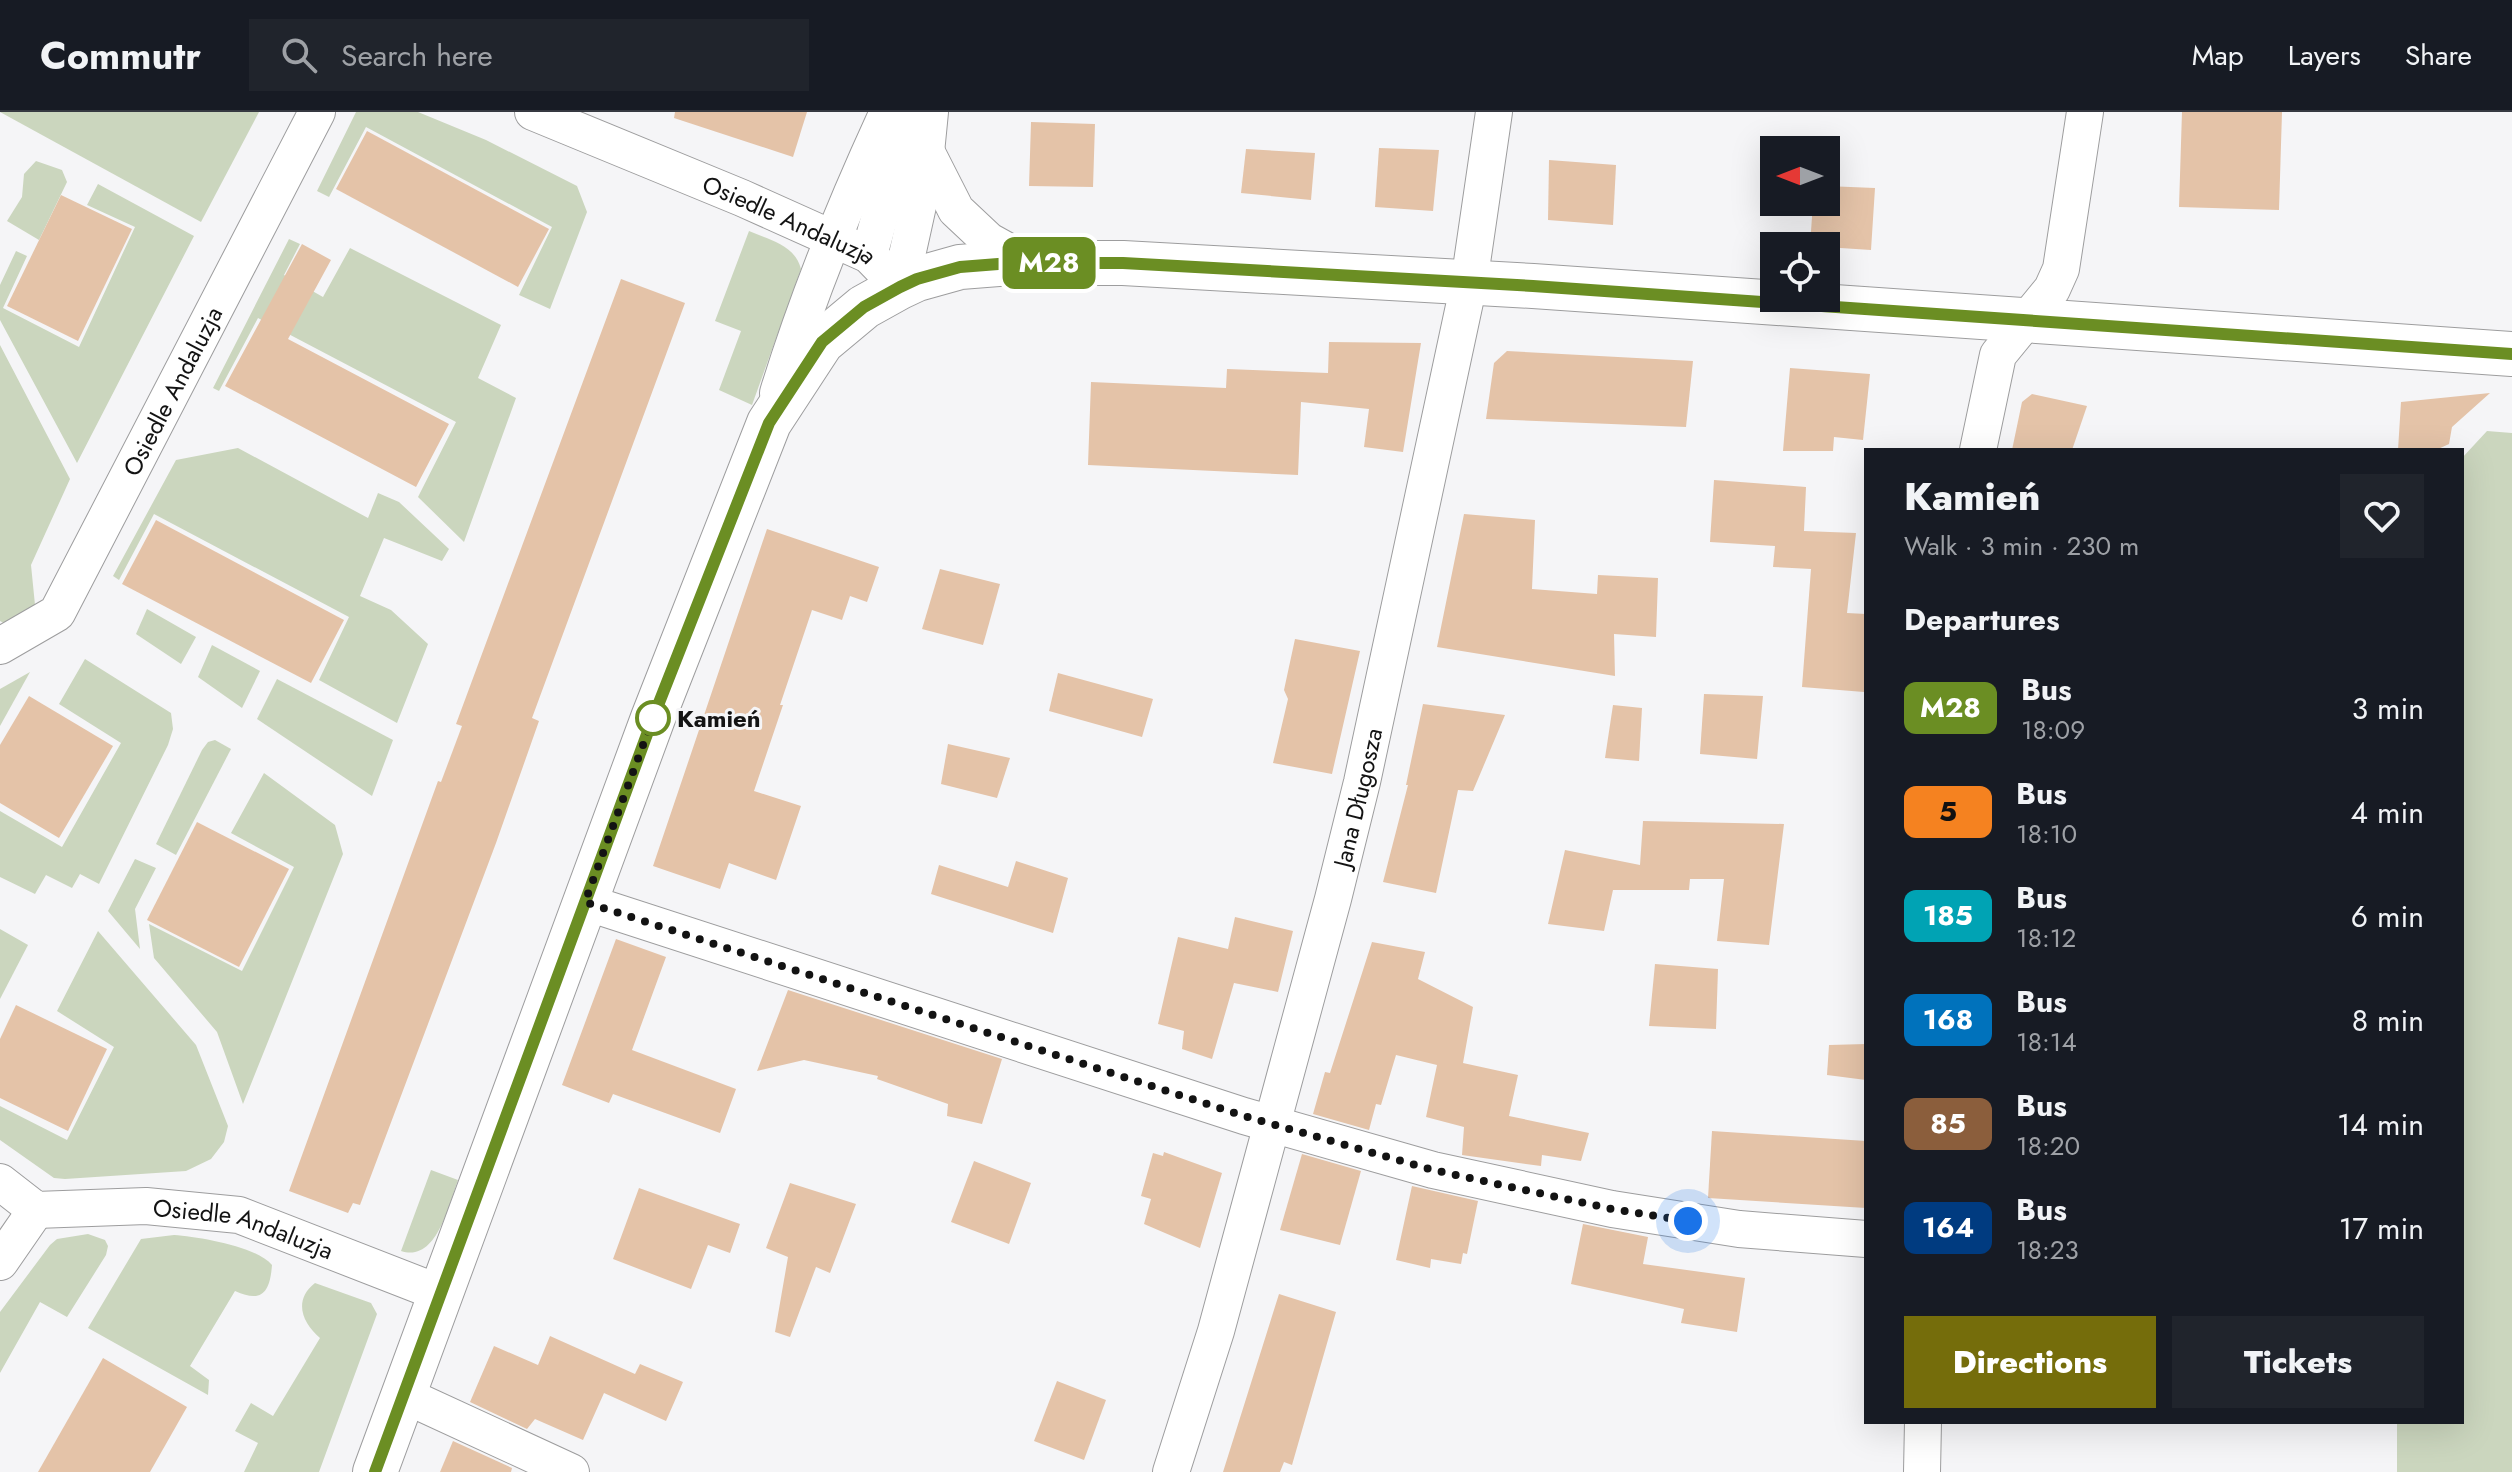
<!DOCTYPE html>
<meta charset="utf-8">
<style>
:root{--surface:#171b24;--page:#20242c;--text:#f1f3f6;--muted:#9ea1a6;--line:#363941;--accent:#756d0b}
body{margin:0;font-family:Jost,sans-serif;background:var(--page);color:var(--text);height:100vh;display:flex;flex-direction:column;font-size:30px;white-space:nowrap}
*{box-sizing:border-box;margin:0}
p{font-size:26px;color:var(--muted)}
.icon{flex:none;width:44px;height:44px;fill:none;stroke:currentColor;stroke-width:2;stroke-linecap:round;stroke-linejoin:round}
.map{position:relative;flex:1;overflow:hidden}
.side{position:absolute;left:1864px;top:336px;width:600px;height:976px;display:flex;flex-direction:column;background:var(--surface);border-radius:0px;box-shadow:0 8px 32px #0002}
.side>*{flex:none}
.badge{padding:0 16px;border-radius:12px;font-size:28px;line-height:52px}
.needle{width:52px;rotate:270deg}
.buttons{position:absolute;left:1760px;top:24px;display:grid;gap:16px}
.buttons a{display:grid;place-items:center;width:80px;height:80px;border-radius:0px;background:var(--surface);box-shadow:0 8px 32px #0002;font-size:40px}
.you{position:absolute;width:40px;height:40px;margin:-20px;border:6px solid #fff;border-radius:50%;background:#1a73e8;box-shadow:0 0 0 12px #1a73e833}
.map>.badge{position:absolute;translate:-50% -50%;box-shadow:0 0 0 4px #fff}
h2{padding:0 40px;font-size:30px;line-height:72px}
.round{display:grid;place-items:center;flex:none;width:84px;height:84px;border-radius:0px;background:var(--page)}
.head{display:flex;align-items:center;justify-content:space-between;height:136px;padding:0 40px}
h1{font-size:38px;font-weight:800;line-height:60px}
.action{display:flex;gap:16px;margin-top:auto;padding:16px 40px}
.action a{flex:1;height:92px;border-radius:0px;background:var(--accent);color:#fff;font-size:32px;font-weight:800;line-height:92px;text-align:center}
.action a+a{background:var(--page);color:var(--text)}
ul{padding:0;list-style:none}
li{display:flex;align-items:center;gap:24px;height:104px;padding:0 40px}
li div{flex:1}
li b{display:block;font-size:30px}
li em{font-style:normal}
li .badge{min-width:88px;font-weight:700;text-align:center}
header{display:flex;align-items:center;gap:48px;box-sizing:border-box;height:112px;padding:0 40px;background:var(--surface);border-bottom:2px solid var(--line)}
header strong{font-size:38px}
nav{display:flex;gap:44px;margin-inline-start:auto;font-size:28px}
.search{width:560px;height:72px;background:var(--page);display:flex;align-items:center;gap:20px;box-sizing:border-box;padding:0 28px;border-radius:0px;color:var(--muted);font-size:30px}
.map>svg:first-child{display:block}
.green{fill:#cbd6be}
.building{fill:#e4c3a8}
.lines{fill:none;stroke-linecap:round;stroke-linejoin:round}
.minor-casing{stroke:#9d9d9e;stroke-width:38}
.tertiary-casing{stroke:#9d9d9e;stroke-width:46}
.minor{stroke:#fff;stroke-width:36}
.tertiary{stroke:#fff;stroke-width:44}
.line-casing{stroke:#fff;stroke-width:18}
.line{stroke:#6b8e23;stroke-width:12}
.walk{stroke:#131313;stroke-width:8;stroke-dasharray:0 14.4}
.stop-dot{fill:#fff;stroke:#6b8e23;stroke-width:4}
.labels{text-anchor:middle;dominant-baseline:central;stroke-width:6;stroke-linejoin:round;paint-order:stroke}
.street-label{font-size:24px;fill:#131313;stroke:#f5f5f7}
.stop-label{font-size:24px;font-weight:bold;fill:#131313;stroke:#f5f5f7;text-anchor:start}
</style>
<header>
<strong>Commutr</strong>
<div class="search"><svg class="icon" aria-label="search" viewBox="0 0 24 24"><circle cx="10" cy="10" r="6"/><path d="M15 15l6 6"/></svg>Search here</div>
<nav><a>Map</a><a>Layers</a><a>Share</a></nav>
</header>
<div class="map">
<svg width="2512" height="1360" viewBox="0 0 2512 1360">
<rect width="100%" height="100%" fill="#f5f5f7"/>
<g class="green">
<path d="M0,0h259l-58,110z"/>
<path d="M356,0h62l68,28 91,46 10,26 -37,97 -31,-14 33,-68 -186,-100 -37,70 -12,-6z"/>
<path d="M36,49l26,9 5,12 -28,58 -32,-19 15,-24 2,-23z"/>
<path d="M98,72l96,52 -117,227 -77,-143v-35l16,-34 11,5 -24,52 76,39 56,-120 -48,-22z"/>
<path d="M749,119c21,9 46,14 52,38l-49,136 -33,-15 22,-59 -26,-10z"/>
<path d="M289,127l11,5 -16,31 39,22 27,-49 151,77 -23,53 38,20 -52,144 -46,-45 38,-75 -198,-104 -39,73 -6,-3z"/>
<path d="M0,233l70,134 -39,86 4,40 -26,21 -9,-5z"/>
<path d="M2487,319l25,2v1039h-115v-50h65v-964z"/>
<path d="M238,336l130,70 10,-25 21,9 50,47 -7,12 -58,-23 -24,58 31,14 37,34 -31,79 -78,-43 30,-63 -195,-103 -35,66 -6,-4 63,-116z"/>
<path d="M147,497l49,28 -15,27 -45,-30z"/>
<path d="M212,533l48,26 -18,37 -44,-31z"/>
<path d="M85,547l86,54 2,16 -5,16 -69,139 -19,-10 -8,14 -26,-13 -11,19 -35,-17v-66l62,36 59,-104 -62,-39z"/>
<path d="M30,560l-30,54v-37z"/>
<path d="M277,567l116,61 -21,56 -115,-77z"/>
<path d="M215,628l16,9 -55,106 -20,-11 46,-94 6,-8z"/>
<path d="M264,661l71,52 8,29 -100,250 -26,-72 -63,-74 -5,-34 93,47 52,-104 -63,-34z"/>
<path d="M135,747l21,9 -21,41 5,40 -32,-38z"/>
<path d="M0,817l28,16 -28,54z"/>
<path d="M98,819l98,114 32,81 -4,16 -13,17 -25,12 -121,8 -11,-1 -54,-38v-34l67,34 47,-93 -57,-36z"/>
<path d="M431,1058l27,10c-9,24 -21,83 -57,71z"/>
<path d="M88,1122l17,6 3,6 -2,9 -39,62 -27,-15 -40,71v-61l50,-67 7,-6z"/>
<path d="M174,1123c25,2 82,11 98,30 -2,26 -9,39 -37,26l-45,75 19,14 -1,15 -120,-67 53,-89z"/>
<path d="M315,1171l56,20 6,11 -58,158h-75l14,-29 -23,-12 16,-28 22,13 47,-78c-18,-15 -27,-38 -5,-55z"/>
</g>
<g class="building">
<path d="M675,0h132l-14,45 -119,-39z"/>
<path d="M2182,0h100l-3,98 -100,-3z"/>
<path d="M1031,10l64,2 -2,63 -64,-1z"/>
<path d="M367,19l182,98 -31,58 -182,-98z"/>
<path d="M1379,36l60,2 -6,61 -58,-4z"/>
<path d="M1246,37l69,4 -4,47 -70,-7z"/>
<path d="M1549,48l67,5 -3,60 -65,-5z"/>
<path d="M1826,74l49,2 -4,62 -61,-4 3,-44h13z"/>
<path d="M61,83l71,34 -54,112 -71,-35z"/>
<path d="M302,132l29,16 -43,79 161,85 -33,63 -191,-101z"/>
<path d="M621,167l64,24 -153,415 7,3 -43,122 -136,362 -7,-2 -5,10 -59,-22 149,-410 3,1 21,-56 -6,-2z"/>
<path d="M1329,230l92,1 -18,109 -39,-5 5,-38 -68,-7 -3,73 -210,-10 3,-83 135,6 1,-19 101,4z"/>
<path d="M1507,239l186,10 -7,66 -200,-8 8,-56z"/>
<path d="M1790,256l80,6 -7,66 -29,-3 -1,14h-50z"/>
<path d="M2490,281l-38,34 -3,17 -13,6h-38l3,-48z"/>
<path d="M2032,282l55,12 -15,44h-60l10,-48z"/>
<path d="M1714,368l92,7 -2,44 52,2 -9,80 19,1 -2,78 -62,-5 9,-118 -38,-2 2,-21 -65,-4z"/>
<path d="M1464,402l71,6 -3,69 65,5 1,-19 60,3 -2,59 -42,-3 1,42 -178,-29z"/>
<path d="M156,408l188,100 -33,63 -189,-99z"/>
<path d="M767,417l112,38 -12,35 -17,-6 -8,24 -30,-10 -32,95h3l-29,86 47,15 -25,74 -47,-17 -9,26 -67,-23z"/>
<path d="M940,457l60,15 -17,61 -61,-16z"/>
<path d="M1295,527l65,12 -28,123 -59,-11 15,-64 -4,-9z"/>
<path d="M1058,561l95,26 -11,38 -93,-26z"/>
<path d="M1704,582l59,2 -6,63 -57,-5z"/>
<path d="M29,584l84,50 -54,92 -59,-35v-58z"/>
<path d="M1423,592l82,11 -32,76 -15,-1 -22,103 -53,-11 25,-97h-2z"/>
<path d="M1613,593l29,3 -3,53 -34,-3z"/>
<path d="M948,632l62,14 -13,40 -56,-14z"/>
<path d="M1643,709l141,3 -15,121 -52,-4 7,-62h-34l-1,11h-76l-9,41 -56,-7 17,-74 75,15z"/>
<path d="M197,710l92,47 -50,98 -92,-47z"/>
<path d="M1016,749l52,17 -15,55 -122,-39 8,-29 69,22z"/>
<path d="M1235,805l58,14 -15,61 -44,-9 -22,76 -30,-10 2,-18 -26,-7 20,-87 50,12z"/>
<path d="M616,827l50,18 -34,93 104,39 -16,44 -107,-39 -4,9 -47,-18z"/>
<path d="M1372,830l53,10 -7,27 55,28 -10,56 55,12 -9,41 80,17 -8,28 -39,-6 -1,11 -79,-11 2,-28 -38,-10 11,-52 -41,-10 -15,50 -5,-1 -7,26 -56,-16 12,-42 5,1z"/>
<path d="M1655,852l63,5 -2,60 -67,-3z"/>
<path d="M788,878l214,69 -20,65 -35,-8 1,-12 -71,-25 1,-3 -74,-16 -47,11z"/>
<path d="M16,893l91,44 -39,82 -68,-33v-59z"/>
<path d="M1866,932v36l-39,-5 2,-30z"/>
<path d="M1712,1019l154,10v67l-158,-10z"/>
<path d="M1164,1040l58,21 -22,75 -56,-24 7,-25 -10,-3 12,-43 10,3z"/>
<path d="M1302,1042l59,17 -21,74 -60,-15z"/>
<path d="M974,1049l57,22 -22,61 -58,-22z"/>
<path d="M790,1071l66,21 -26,69 -14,-6 -26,70 -15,-5 13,-75 -22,-9z"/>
<path d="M1412,1074l66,15 -11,53 -4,-1 -2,11 -30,-5 -1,9 -34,-8z"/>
<path d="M639,1076l101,36 -10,29 -22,-8 -17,44 -78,-30z"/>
<path d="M1583,1112l65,13 -5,27 102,14 -8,54 -56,-9 3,-14 -113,-25z"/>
<path d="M1279,1182l57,18 -44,153 -8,-3 -4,10h-57z"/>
<path d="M550,1224l85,38 5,-10 43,18 -17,39 -62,-28 -21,47 -48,-21 -8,10 -57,-27 24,-56 44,19z"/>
<path d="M103,1246l84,49 -37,65h-112z"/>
<path d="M1057,1269l49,19 -22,60 -50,-19z"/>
<path d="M453,1329l59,27 -1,4h-71z"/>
</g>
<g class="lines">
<g class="minor-casing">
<g id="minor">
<path id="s1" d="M533,0l209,86 127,57 31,32"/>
<path d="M926,39l30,59 33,31 40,22"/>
<path d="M869,143l40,-143"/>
<path d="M900,175l23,-104 7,-71"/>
<path d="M778,281c30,-98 67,-188 110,-281"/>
<path d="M1978,338l20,-95 54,-66 9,-20 24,-157"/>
<path id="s2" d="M0,534l57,-33 260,-501"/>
<path d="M585,790l659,214 189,54 179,39 127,20 127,10"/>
<path id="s3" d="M0,1070l36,28 110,-4 93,9 203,79"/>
<path d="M0,1150l36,-52"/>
<path d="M404,1283l167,77"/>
<path id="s4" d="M1171,1360l45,-141 117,-432 29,-117 107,-499 25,-171"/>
<path d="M1922,1360l1,-50"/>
</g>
</g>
<g class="tertiary-casing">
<path id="tertiary" d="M375,1360l278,-754 116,-295 53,-81 42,-35 36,-20 17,-8 43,-12 51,-4h112l410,23 979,68"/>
</g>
<use href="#minor" class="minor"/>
<use href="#tertiary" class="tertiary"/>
</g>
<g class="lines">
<g class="line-casing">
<path id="line" d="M375,1360l278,-754 116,-295 53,-81 42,-35 36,-20 17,-8 43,-12 51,-4h112l410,23 979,68"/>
</g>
<use href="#line" class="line"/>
<path class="walk" d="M653,606l-68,184 659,214 189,54 179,39 76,12"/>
</g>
<circle class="stop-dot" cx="653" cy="606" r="16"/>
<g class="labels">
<g class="street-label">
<text stroke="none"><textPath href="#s1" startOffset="278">Osiedle Andaluzja</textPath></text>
<text stroke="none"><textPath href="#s2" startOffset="316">Osiedle Andaluzja</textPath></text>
<text stroke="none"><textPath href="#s4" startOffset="700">Jana Długosza</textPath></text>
<text stroke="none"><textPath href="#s3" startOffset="256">Osiedle Andaluzja</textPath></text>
</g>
<g class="stop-label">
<text x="677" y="606">Kamień</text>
</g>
</g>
</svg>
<div class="buttons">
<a><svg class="needle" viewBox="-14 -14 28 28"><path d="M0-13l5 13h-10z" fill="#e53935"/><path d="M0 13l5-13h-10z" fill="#9ea1a6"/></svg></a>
<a><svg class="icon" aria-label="locate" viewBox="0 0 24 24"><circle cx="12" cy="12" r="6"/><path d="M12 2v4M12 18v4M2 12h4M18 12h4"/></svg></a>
</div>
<div class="you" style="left:1688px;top:1109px"></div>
<b class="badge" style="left:1049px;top:151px;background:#6b8e23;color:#fff">M28</b>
<section class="side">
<div class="head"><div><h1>Kamień</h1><p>Walk · 3 min · 230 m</p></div><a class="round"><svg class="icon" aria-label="heart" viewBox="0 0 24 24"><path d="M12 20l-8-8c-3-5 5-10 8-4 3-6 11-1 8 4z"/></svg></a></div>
<h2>Departures</h2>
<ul>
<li><span class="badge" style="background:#6b8e23;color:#fff">M28</span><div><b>Bus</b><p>18:09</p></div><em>3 min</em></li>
<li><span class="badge" style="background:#f58220;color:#111">5</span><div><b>Bus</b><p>18:10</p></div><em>4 min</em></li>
<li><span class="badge" style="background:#00a3b4;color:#fff">185</span><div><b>Bus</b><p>18:12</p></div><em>6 min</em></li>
<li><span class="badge" style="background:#0072bc;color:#fff">168</span><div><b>Bus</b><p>18:14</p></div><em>8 min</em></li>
<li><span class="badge" style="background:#8b5e3c;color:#fff">85</span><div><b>Bus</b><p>18:20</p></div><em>14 min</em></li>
<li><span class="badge" style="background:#003b80;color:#fff">164</span><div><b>Bus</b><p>18:23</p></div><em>17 min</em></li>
</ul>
<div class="action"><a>Directions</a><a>Tickets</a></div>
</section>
</div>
